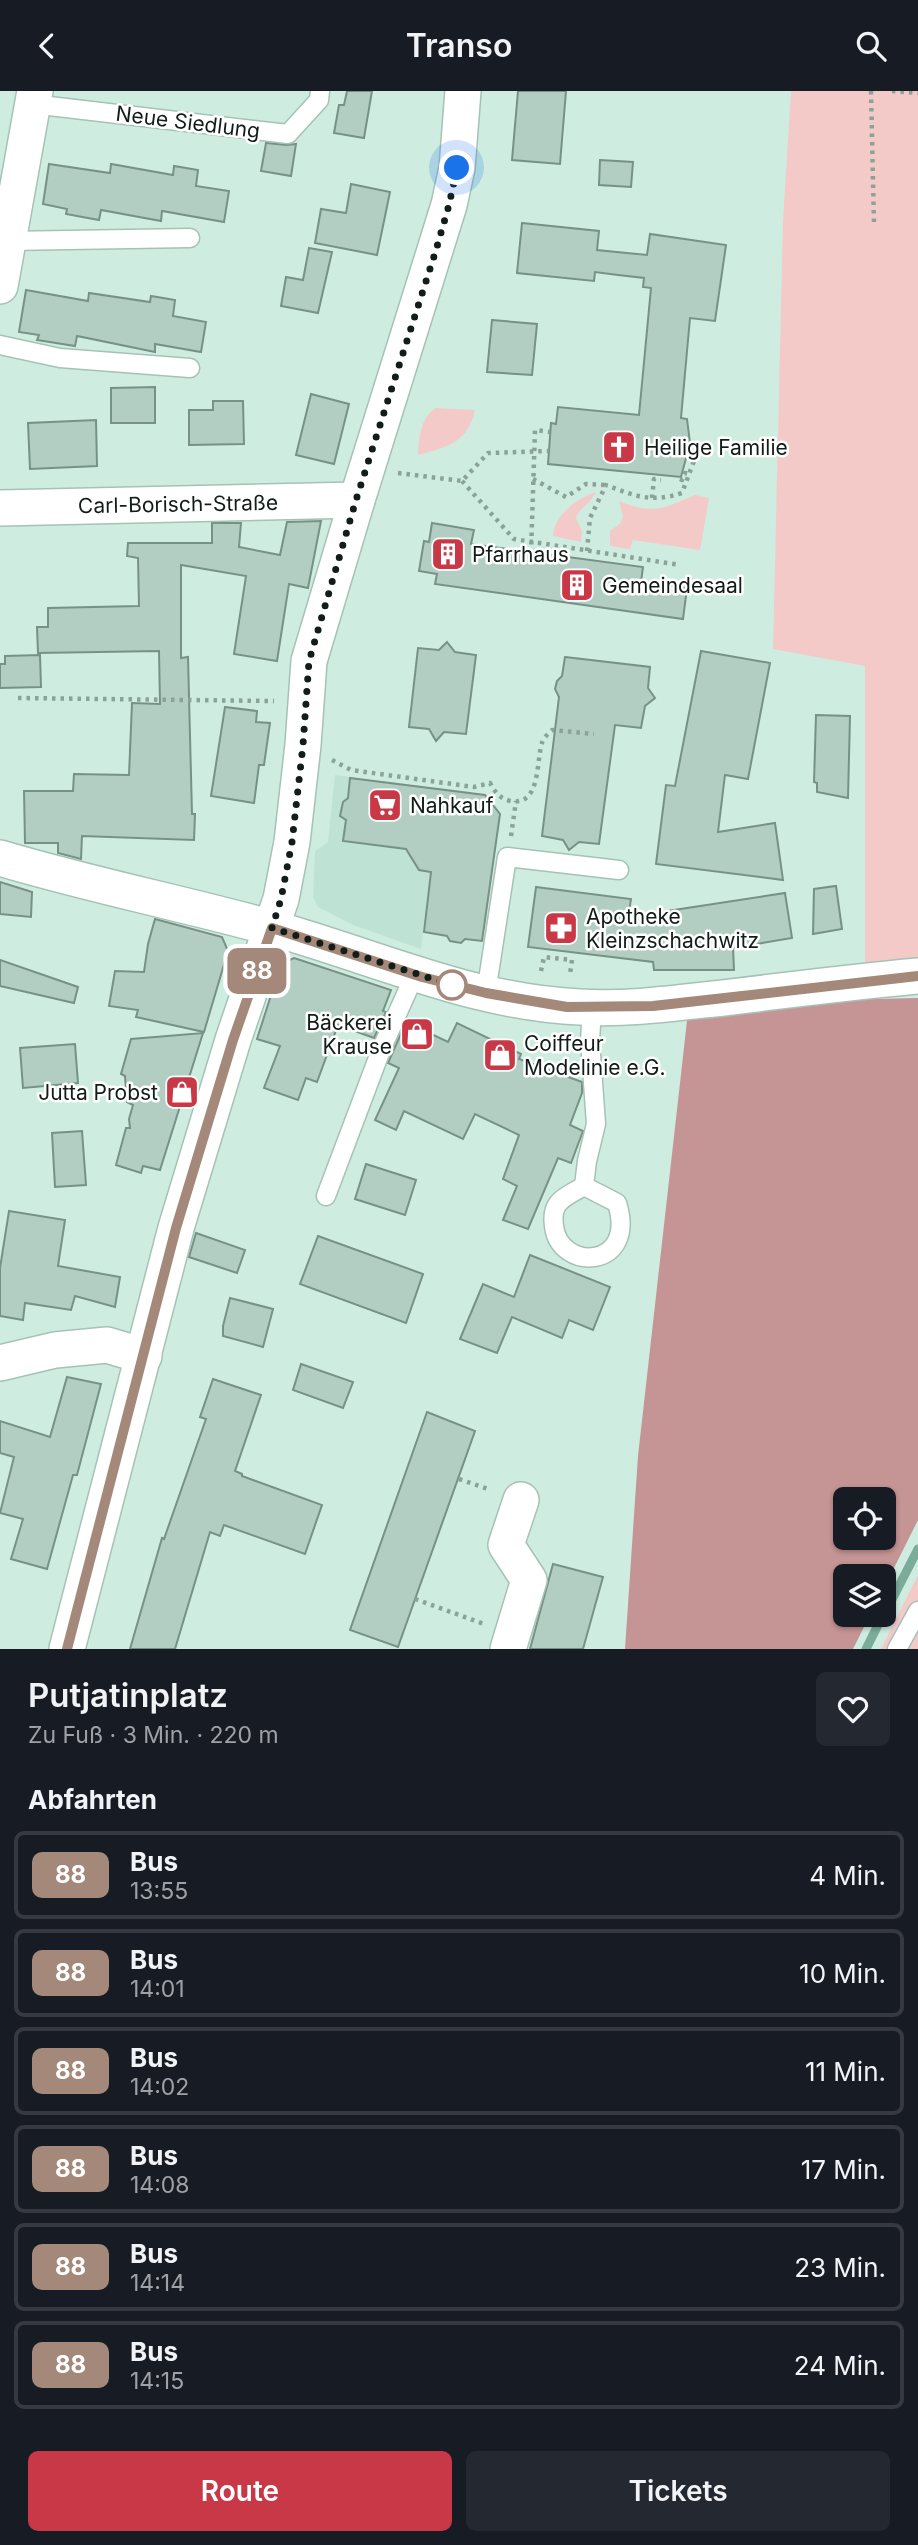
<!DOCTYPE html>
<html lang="de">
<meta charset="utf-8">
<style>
:root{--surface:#171b24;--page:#242831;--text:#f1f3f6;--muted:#9ea1a6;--line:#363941;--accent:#c83847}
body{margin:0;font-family:Inter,sans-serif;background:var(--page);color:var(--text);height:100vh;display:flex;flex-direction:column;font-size:26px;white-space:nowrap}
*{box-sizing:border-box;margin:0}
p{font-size:23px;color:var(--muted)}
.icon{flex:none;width:38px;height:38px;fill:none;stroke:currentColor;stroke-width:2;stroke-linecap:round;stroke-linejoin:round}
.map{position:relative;height:1558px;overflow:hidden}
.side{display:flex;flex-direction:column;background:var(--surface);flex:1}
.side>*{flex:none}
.badge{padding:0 14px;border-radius:10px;font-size:24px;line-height:46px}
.buttons{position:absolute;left:833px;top:1396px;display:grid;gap:14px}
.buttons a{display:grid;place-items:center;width:63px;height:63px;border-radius:10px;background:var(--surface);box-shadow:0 2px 5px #0004;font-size:35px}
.you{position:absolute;width:35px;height:35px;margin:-18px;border:5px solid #fff;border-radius:50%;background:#1a73e8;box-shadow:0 0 0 10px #1a73e833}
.map>.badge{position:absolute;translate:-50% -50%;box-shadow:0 0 0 4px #fff}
h2{padding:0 28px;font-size:26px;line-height:63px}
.round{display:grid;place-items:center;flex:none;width:74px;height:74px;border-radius:10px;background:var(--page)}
.head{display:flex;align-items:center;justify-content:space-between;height:119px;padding:0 28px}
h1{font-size:33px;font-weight:600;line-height:52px}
.action{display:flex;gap:14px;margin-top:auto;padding:14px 28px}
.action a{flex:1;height:80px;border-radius:10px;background:var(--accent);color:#fff;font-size:28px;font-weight:600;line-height:80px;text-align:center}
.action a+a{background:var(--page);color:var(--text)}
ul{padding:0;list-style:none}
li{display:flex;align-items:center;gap:21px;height:88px;margin:0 14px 10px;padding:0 14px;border:4px solid var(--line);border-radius:10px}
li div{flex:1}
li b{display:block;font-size:26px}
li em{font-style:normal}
li .badge{min-width:77px;font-weight:700;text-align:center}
header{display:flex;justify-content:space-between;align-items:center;height:91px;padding:0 28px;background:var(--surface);font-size:32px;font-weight:600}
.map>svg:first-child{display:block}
.built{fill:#bee3d4}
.green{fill:#f4cac9}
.forest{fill:#c59494;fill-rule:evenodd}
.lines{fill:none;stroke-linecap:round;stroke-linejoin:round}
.stream{stroke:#7bac9a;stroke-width:9}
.building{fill:#b2cec3;stroke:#779187;stroke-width:2}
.lane-casing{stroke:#a6c2b7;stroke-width:21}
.street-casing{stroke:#a6c2b7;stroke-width:38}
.path{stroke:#8ba299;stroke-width:4.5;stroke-dasharray:3.5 5;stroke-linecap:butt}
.lane{stroke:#fff;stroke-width:18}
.street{stroke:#fff;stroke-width:35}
.line-casing{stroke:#fff;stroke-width:16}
.line{stroke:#a4897a;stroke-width:10}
.walk{stroke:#121d19;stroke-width:7;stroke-dasharray:0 12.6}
.stop-dot{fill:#fff;stroke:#a4897a;stroke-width:3.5}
.labels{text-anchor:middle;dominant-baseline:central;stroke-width:5;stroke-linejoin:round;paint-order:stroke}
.street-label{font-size:21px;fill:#121d19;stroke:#fff}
.poi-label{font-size:21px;fill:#121d19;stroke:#fff;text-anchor:start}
</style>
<header><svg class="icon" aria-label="back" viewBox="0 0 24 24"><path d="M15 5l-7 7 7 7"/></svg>Transo<svg class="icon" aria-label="search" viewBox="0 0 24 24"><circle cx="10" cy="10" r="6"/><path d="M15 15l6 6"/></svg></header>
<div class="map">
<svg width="918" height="1558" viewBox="0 0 918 1558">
<rect width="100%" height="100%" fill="#cfece0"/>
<path class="built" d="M335,684l105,14 -19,160 -68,-24 -35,-18 -5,-10 2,-46 13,-9z"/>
<g class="green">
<path d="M791,0h127v871l-53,5v-301l-92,-17 10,-428z"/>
<path d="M436,317l39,2c-8,34 -27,36 -57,45 1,-17 2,-37 18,-47z"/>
<path d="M596,401c-6,13 -15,13 -20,26l6,13 -1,11 -28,-6c1,-21 24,-38 43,-44z"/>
<path d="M695,404l14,3 -9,52 -67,-10 -3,9 -20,-3v-15l10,-7 3,-7 -4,-16c34,14 44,8 76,-6z"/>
<path d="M918,1484v74h-37z"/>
</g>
<path class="forest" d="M918,907v522l-34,68v-11h-39v38h25l-17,34h-228l13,-193 51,-453zM845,1409h39v38h-39z"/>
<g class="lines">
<g class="stream">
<path d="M884,1524l34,-66"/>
<path d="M866,1558l17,-34"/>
</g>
</g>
<g class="building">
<path d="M347,0h25l-8,47 -30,-5 5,-28h5z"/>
<path d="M518,0h48l-6,73 -48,-4z"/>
<path d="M266,52l21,2 9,-1 -5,32 -30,-5z"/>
<path d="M600,69l33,2 -2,25 -32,-2z"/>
<path d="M49,73l61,9 1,-9 62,11 1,-9 24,4 -2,16 33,5 -5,31 -62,-11 -1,10 -60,-11 -2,10 -33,-6 1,-5 -24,-5z"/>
<path d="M351,93l39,8 -13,63 -62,-12 6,-34 25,4z"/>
<path d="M522,132l77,8 -2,19 50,5 3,-21 76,11 -11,76 -25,-3 -9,100 6,1 3,24 -9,34 -133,-13 3,-41 5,1 2,-17 81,8 12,-127 -8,-1 1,-9 -26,-3 -23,-3 -1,9 -77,-8z"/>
<path d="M309,157l23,4 -14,61 -37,-7 5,-29 17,3z"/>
<path d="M26,199l62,11 1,-8 61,9 1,-6 24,4 -2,16 33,6 -5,30 -46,-8v8l-78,-16 -2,10 -38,-6 2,-5 -20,-3z"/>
<path d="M492,229l45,4 -5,51 -45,-3z"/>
<path d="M155,296v36h-44v-35z"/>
<path d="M311,303l38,10 -15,60 -38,-9z"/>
<path d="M213,310h30l1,43 -55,1v-35h24z"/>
<path d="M96,329l1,46 -67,3 -2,-46z"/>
<path d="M321,430l-13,67 -19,-4 -12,77 -43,-7 12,-78 -65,-11v93l7,-1 4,157h3l-1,26 -112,-4 -1,23 -23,-6v-10h-33l-1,-52h49l1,-17 55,1 3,-72 28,1 -1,-53 -121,2 -1,-26h11v-19l91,-2 -1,-48 -11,-2 1,-13h84v-20h29l-2,24 41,8 7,-33z"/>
<path d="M432,432l42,7 -3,14 172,23 -2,15 46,6 -4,31 -248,-35 2,-10 -18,-3 5,-30 5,1z"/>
<path d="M447,551l8,10 21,3 -10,79 -22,-2 -8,9 -7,-12 -20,-2 9,-79 21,2z"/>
<path d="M701,560l69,12 -22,116 -23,-4 -7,57 57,-9 8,57 -127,-16 10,-79 9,1z"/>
<path d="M40,564l1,32 -41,1v-24h5v-8z"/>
<path d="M565,566l85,10 -2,21 7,10 -10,8 -4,22 -26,-3 -16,119 -20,-2 -10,8 -6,-10 -21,-4 17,-139 -4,-8 2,-8 5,-5z"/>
<path d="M225,616l32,4 -1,11 14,1 -6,42h-5l-5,38 -43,-7z"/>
<path d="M816,624l34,1 -2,82 -31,-6v-9l-3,-1z"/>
<path d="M350,687l135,17 15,19 -18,127 -17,-2 -4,4 -11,-2 -3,-5 -23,-4 7,-60 -12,-2 -13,-21 -63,-8 3,-21 -6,-4 3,-14 5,-4z"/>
<path d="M0,791l32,10 -1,25 -31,-3z"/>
<path d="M836,795l6,43 -29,5 1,-45z"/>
<path d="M536,796l95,12 -3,18 157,-24 7,45 -59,10 1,22h-80l-1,-8 -125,-15z"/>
<path d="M155,828l67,18 6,14 -24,81 -68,-15 2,-7 -29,-4 6,-35 29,1 4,-28z"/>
<path d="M294,867l97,32 -8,21 3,1 -12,26 -36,-13 -21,57 -11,-4 -8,22 -34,-12 16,-42 -23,-7 24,-75z"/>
<path d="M0,869l78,27 -4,16 -74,-17z"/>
<path d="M406,931l42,20 9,-19 64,31 -2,5 63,23v11l-12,32 13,6 -12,32 -13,-5 -30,71 -25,-9 14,-34 -14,-7 16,-44 -44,-21 -12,25 -59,-28 -8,19 -21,-10 24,-52 -11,-5z"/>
<path d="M203,942l-43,137 -17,-4 -2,7 -25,-8 10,-37h4l-1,-9 4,-14 -6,-3 -2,-26 -4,-2 10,-35z"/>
<path d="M75,953l3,39 -55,5 -3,-40z"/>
<path d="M82,1040l4,54 -31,2 -3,-54z"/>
<path d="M366,1073l50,16 -11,35 -50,-16z"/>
<path d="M9,1120l56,9 -7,46 62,11 -5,30 -40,-11 -4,14 -46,-7 -2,17 -23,-4v-48z"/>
<path d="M196,1142l49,17 -8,23 -48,-16z"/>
<path d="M318,1145l105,38 -17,49 -106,-39z"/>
<path d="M530,1164l80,32 -17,43 -24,-10 -7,18 -50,-21 -15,36 -37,-14 23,-55 31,13z"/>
<path d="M230,1207l43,11 -10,38 -40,-11v-10z"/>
<path d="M301,1273l52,18 -10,26 -50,-18z"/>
<path d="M67,1286l34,7 -24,91h-4l-26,94 -36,-10 12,-40 -23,-6 14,-56 -14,-4v-32l50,16z"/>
<path d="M213,1288l48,16 -26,76 7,3v2l80,29 -17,49 -81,-29 -4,11 -10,-4 -35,117h-45l32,-111 2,1 42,-120 -6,-2z"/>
<path d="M427,1321l48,19 -77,216 -48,-17z"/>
<path d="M553,1473l50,13 -20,72h-53z"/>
</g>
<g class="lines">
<g class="lane-casing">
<g id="lane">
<path d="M32,13l256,30 31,-34 1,-9"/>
<path d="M7,150l183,-3"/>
<path d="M0,254l60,13 130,10"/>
<path d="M486,902l21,-136 112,13"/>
<path d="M584,1095c-8,5 -22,11 -27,19 -4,6 -4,14 -3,21 5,46 84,44 63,-23l-33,-17 3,-25 9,-37 -6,-83 2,-33"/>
<path d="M326,1105l55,-146 34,-76"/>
<path d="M897,1558l21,-38"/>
</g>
</g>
<g class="street-casing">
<g id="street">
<path d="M0,195l35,-195"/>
<path d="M0,417l357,-8"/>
<path d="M0,767c90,27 182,45 272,70 101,28 202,75 308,79 48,3 96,-4 143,-9 65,-8 130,-16 195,-22"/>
<path d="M0,1272l55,-13 52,-5 37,11"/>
<path d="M67,1558l109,-421 57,-188 48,-141 11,-57 11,-97 6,-84 48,-161 92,-295 8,-37 6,-77"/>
<path d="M508,1558l21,-69 -23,-35 15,-45"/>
</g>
</g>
<g class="path">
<path d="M871,0l3,134"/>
<path d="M892,0l26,2"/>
<path d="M398,382l64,8 26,-28 61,-2"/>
<path d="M533,388l33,18 20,-13 20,1"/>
<path d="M680,388l2,1 3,-7 4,1"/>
<path d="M462,390l52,58 166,26"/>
<path d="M652,407l2,-19 7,1"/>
<path d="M587,460l3,-33 16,-33c29,11 45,18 76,8l16,-43"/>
<path d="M531,462l4,-123 15,2"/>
<path d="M18,607l256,3"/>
<path d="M332,669l19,10 123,17 16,-4c5,9 10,16 21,18 30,5 25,-40 31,-58 1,-5 6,-9 10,-13l42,4"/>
<path d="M511,745l5,-35"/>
<path d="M541,880l3,-14 28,3 -2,14"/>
<path d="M459,1388l32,11"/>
<path d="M415,1508l69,25"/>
</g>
<use href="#lane" class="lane"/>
<use href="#street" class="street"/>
</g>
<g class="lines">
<g class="line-casing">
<path id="line" d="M67,1558l109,-421 57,-188 39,-112 150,49 64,16 81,14 86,-1 265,-30"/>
</g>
<use href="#line" class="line"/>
<path class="walk" d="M452,894l-180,-57 9,-29 11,-57 11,-97 6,-84 47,-161 80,-250 13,-45 8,-37"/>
</g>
<defs>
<g id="church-square" transform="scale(1.75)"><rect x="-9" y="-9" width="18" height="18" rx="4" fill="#c83847" stroke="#fff"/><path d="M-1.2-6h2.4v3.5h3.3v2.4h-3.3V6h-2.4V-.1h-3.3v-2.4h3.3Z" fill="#fff"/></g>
<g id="building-square" transform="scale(1.75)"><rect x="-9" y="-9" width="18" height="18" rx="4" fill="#c83847" stroke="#fff"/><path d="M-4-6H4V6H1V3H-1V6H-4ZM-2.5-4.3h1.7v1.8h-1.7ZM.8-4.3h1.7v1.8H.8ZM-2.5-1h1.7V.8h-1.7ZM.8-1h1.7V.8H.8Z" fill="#fff"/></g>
<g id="supermarket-square" transform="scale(1.75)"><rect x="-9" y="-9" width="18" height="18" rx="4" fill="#c83847" stroke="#fff"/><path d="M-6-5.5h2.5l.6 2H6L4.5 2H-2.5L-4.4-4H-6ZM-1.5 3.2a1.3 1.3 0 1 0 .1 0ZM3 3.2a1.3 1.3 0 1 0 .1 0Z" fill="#fff"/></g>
<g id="pharmacy-square" transform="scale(1.75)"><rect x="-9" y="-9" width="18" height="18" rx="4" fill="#c83847" stroke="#fff"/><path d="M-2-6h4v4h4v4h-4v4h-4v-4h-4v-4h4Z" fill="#fff"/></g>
<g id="shop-square" transform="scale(1.75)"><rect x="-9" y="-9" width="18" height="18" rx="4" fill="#c83847" stroke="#fff"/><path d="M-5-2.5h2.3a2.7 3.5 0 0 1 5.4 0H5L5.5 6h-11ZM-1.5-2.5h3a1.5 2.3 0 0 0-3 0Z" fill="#fff"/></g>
</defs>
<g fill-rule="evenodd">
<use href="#church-square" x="619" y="356"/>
<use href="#building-square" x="448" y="463"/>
<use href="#building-square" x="577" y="494"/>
<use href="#supermarket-square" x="385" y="714"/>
<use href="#pharmacy-square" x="561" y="837"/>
<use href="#shop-square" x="417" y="943"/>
<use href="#shop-square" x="500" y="964"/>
<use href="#shop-square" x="182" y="1001"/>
</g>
<circle class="stop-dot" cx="452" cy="894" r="14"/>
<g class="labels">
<g class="street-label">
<text transform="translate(188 31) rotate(7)">Neue Siedlung</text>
<text transform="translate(178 413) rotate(-1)">Carl-Borisch-Straße</text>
</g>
<g class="poi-label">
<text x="644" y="356">Heilige Familie</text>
<text x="472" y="463">Pfarrhaus</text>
<text x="602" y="494">Gemeindesaal</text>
<text x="410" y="714">Nahkauf</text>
<text x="586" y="825">Apotheke<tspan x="586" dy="24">Kleinzschachwitz</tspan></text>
<text x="392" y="931" text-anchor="end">Bäckerei<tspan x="392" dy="24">Krause</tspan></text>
<text x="524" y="952">Coiffeur<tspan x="524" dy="24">Modelinie e.G.</tspan></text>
<text x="158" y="1001" text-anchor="end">Jutta Probst</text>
</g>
</g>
</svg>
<div class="buttons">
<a><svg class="icon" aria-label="locate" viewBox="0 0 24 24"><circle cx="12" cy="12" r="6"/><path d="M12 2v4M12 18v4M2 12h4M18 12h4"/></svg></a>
<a><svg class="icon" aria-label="layers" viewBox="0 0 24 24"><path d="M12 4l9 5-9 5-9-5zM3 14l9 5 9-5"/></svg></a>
</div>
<div class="you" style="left:457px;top:77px"></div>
<b class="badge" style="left:257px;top:880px;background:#a4897a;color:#fff">88</b>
</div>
<section class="side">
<div class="head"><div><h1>Putjatinplatz</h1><p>Zu Fuß · 3 Min. · 220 m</p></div><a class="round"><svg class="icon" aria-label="heart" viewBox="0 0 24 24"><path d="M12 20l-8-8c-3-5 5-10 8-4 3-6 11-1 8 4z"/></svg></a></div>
<h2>Abfahrten</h2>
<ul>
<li><span class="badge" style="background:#a4897a;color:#fff">88</span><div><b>Bus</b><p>13:55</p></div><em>4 Min.</em></li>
<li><span class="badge" style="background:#a4897a;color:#fff">88</span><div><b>Bus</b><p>14:01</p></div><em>10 Min.</em></li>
<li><span class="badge" style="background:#a4897a;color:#fff">88</span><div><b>Bus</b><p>14:02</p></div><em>11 Min.</em></li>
<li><span class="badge" style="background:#a4897a;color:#fff">88</span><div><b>Bus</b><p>14:08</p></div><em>17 Min.</em></li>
<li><span class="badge" style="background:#a4897a;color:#fff">88</span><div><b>Bus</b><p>14:14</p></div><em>23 Min.</em></li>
<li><span class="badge" style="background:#a4897a;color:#fff">88</span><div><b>Bus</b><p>14:15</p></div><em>24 Min.</em></li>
</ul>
<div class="action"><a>Route</a><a>Tickets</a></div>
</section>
